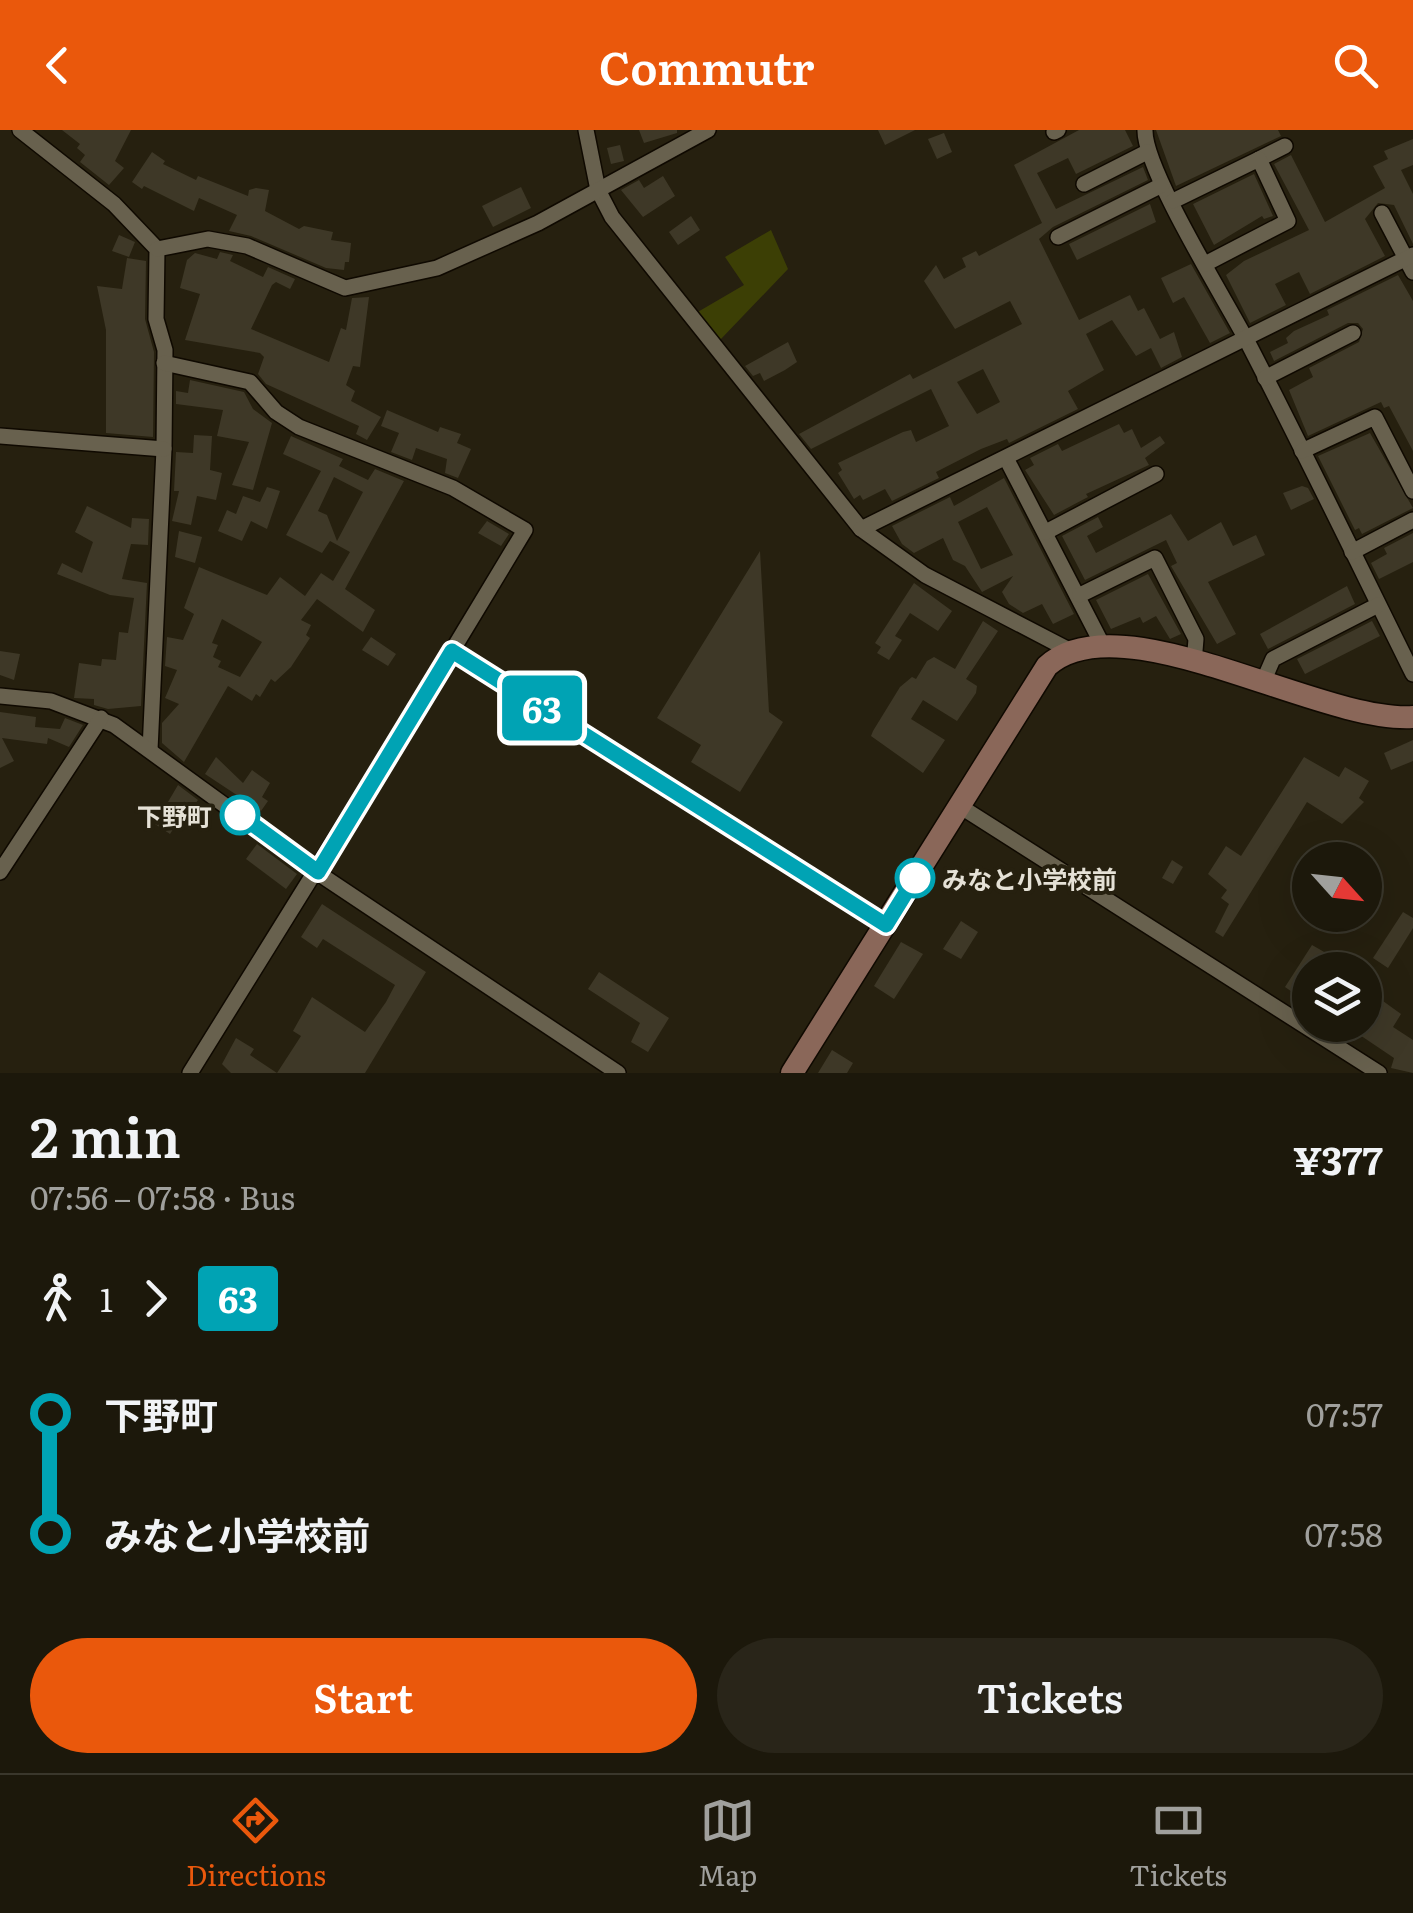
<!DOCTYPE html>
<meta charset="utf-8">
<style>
:root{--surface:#1c180b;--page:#292519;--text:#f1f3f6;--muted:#a0a09d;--line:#3a372c;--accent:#ea580c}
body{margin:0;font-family:Literata,"Noto Sans JP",serif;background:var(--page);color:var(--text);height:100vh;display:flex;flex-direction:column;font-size:38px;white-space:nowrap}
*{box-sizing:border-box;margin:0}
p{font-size:32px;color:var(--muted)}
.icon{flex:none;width:55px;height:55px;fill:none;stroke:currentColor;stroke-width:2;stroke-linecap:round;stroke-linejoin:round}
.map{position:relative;height:943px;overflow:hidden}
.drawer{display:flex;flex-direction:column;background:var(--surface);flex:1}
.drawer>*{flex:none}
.badge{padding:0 20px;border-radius:8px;font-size:35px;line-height:65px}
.needle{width:65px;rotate:117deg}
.tools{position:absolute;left:1292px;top:712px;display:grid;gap:20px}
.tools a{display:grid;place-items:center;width:90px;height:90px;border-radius:50%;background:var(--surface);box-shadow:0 10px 40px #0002,0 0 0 2px var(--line);font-size:50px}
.map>.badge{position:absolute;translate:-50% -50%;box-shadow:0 0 0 5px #fff}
.legs{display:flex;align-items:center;gap:15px;height:110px;padding:0 30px;font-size:32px}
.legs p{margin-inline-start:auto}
.headline{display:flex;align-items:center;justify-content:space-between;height:170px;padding:0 30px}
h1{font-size:55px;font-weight:600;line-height:75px}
.action{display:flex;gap:20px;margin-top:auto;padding:20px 30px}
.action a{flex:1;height:115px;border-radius:60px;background:var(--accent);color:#fff;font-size:40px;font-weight:600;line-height:115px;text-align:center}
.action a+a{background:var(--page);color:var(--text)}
ul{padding:0 30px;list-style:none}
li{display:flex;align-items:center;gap:35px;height:120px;font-size:38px}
li i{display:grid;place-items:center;width:15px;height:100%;margin:0 12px;background:currentColor}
li i::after{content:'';width:25px;height:25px;margin:-12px;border:8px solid;border-radius:50%;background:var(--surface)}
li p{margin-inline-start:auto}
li:first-child i{background:linear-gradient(#0000 50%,currentColor 0)}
li:last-child i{background:linear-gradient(currentColor 50%,#0000 0)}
header{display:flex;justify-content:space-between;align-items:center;height:130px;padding:0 30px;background:var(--accent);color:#fff;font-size:45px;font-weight:600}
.tab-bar{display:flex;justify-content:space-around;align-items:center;height:140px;border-top:2px solid var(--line);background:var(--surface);font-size:28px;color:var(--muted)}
.tab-bar a{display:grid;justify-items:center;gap:5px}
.tab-bar .on{color:var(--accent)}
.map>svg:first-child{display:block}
.green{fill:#3c3f05}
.building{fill:#3e3827;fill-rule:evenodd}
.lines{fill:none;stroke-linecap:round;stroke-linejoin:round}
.street-casing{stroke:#0f0900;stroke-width:18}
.secondary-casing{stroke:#0f0900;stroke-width:25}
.street{stroke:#68614e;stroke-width:15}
.secondary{stroke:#8a6759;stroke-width:22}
.line-1-casing{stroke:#fff;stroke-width:22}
.line-1{stroke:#00a3b4;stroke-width:15}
.stop-1-dot{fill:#fff;stroke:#00a3b4;stroke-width:5}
.labels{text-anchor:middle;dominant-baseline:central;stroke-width:8;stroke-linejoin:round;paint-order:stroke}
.stop-label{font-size:25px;font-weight:bold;fill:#e5e1d6;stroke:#26200f;text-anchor:end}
</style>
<header><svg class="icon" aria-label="back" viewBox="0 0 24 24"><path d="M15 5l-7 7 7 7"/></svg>Commutr<svg class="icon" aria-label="search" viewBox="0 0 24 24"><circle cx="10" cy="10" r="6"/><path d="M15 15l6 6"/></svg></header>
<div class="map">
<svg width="1413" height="943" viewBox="0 0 1413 943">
<rect width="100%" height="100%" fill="#26200f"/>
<path class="green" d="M771,100l17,39 -68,71 -24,-27 48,-28 -19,-28z"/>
<g class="building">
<path d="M62,0h69l-16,31 9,7 -15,17 -29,-23 5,-7 -8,-7 3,-4z"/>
<path d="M639,0h38v3l-33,10z"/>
<path d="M878,0h37l-30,15z"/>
<path d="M1079,0h46l8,16 -57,28 -8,-16 -31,15 19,36 87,-42 5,13 -95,47 -14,12 40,81 51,-25 8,16 6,-3 16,31 14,-7 8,25 -21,11 -10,-20 -15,8 -24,-36 -26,14 18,36 -36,21 10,18 -69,34 -2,-4 -26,10 -45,23 3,6 -47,23 -7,-12 -22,11 -3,-5 -6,4 -16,-26 4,-3 -4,-7 65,-31 8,-2 5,12 33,-16 -18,-37 -120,60 -12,-15 111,-60 3,5 109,-55 -12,-23 -55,28 -31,-48 12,-16 8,14 22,-12 -4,-9 14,-7 3,5 63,-33 -28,-58zM983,239l17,33 -23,12 -20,-32z"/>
<path d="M1156,0h122l3,6 -105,50z"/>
<path d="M944,3l8,19 -15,7 -9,-20z"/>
<path d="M1413,9v26l-12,5 12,24v50l-19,-39 -16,-2 -13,16 20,37 -75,38 -11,-22 -24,12 11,21 -36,18 -24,-48 18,-14 65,-31 -35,-66 17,-9 34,67 60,-34 -12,-22 15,-7 -4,-8z"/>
<path d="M620,15l4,16 -13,3 -4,-16z"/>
<path d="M152,22l13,9 -2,3 33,16 2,-4 50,20 1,-6 7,-2 13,2 -4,21 34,18 5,-3 29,6 -2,8 20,3 -2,19h-4l-1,8 -18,-2 -75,-32 -22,-5 8,-16 -38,-17 -5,13 -50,-25 -2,3 -10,-7z"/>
<path d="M1254,44l19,42 -9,3 -2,-3 -48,29 -21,-41z"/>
<path d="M663,46l12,20 -32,21 -22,-27 18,-10 5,8z"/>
<path d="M521,57l10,21 -38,19 -11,-21z"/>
<path d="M1150,74l6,18 -79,38 -8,-16z"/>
<path d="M691,86l9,14 -22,15 -9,-13z"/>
<path d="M119,105l16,7 -6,15 -17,-6z"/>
<path d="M220,122l13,3 -3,6 33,16 5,-10 27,12 -5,10 -14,-7 -4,3 -21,44 78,33 12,-34 5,2 6,-32 17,-1 -9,70 -7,-1 -7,19 9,6 -4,10 30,16 -14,23 -11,-6 3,-8 -93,-42 -8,-10 6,-17 -4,-4 -75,-13 15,-46 -20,-6 7,-28 8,-7 22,6z"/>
<path d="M127,128l19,3 -1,58 9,33 -1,85 -47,-4v-103l-9,-44 25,3z"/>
<path d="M1191,134l39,69 -20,10 -26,-46 -11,6 -12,-25z"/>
<path d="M1398,145l15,26v150l-24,-45 -5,2 -3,-6 -73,34 -19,-46 24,-13 -4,-9 50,-26 4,-13 -5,-6h-10l-74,38 -4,-9 18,-9 -2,-5 8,-7 35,-16 -2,-5z"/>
<path d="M788,212l9,20 -12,8 -21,11 -4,-8 -7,3 -8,-10z"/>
<path d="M190,250l54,12 9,17 19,14 -19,67 -21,-5 17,-43 -32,-6 6,-26 -47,-6v-13l12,2z"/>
<path d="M387,280l51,22 2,-5 21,7 -4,9 14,6 -13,29 -13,-5 2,-14 -31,-11 -4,12 -21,-8 8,-19 -18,-7z"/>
<path d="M1119,294l5,9 8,-4 9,19 19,-12 5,7 -20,15 4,7 -63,29 2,3 -34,18 -29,-45 9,-5 -4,-7 28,-14 4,7z"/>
<path d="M1370,303l43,75 -51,26 -3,-6 -4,2 -37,-74z"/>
<path d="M194,305l18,1 -2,34 12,3 -6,27 -19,-4 -6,29 -19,-4 7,-30h-5l2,-39 17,1z"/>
<path d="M291,306l52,23 -4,7 29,14 7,-11 29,12 -59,108 30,21 -12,22 -46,-33 -16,21 10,5 -5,10 4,3 -19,29 -16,15 -4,-3 -11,18 -4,-3 -4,7 -24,-15 -44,76 -22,-19v-20l17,-19 -14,-6 12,-28 -12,-4 2,-29 16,3 11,-26 -10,-6 15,-41 68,28 13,-18 25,19 16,-23 12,8 17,-29 -20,-11 -8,12 -36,-18 35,-64 -38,-17zM334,347l29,15 -26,49 -10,-26 -9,-4zM222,489l40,23 -22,35 -22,-10 3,-6 -8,-4 5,-12 -6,-2z"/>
<path d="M1004,348l70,136 -21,10 -11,-20 -19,9 -14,-9 -7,-12 11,-16 -31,16 -17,-26 -12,-6 -10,-22 -29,15 -12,-9 -10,-18 58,-29 4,9zM987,377l26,48 -32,14 -23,-47z"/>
<path d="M1302,356l6,2 6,11 -23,11 -8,-17z"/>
<path d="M267,357l13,4 -13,38 -16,-8 -9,20 -24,-10 9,-21 9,4 7,-18 17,6z"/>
<path d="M87,376l44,22 1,-10 17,1 -1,26 -17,-1 -9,35 25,4 -6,123 -33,3 -14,-4v-6l-20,-1 5,-35 22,3 1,-7 14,1 3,-28 9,1 6,-35 -24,-3 -53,-21 5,-11 20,10 11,-31 -18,-10z"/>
<path d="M1171,384l17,27 33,-19 12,24 23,-11 9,20 -57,27 28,52 -19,10 -46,-78 6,-3 -11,-23 -81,40 -23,-44 36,-19 5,10 -16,9 9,17z"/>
<path d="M487,391l22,13 -8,12 -23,-13z"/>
<path d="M179,401l23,6 -7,26 -20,-6z"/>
<path d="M1413,403v29l-34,17 -8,-16 16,-9 -3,-6z"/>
<path d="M760,421l9,161 14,10 -43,70 -49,-30 10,-17 -44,-27z"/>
<path d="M1148,444l33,60 -11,5 -14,-23 -13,7 -3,-6 -29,12 -15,-29z"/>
<path d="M914,453l38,28 -14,20 -28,-18 -15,23 7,4 -13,20 -12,-7 4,-6 -6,-4z"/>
<path d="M1347,456l8,18 -87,45 -8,-15z"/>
<path d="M983,491l15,10 -32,48 11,7 -1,7 -19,28 -34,-21 -12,19 34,21 -22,33 -52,-37 2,-5 27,-44 12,-10 4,2 11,-18 7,-4 21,12z"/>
<path d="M1372,491l8,15 -75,38 -8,-15z"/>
<path d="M371,507l25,17 -8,12 -26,-16z"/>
<path d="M0,521l20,3 -6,26 -14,-5z"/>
<path d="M0,582l36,5 -1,10 25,2 5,-11 18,7 -14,22 -21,-9 -1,6 -45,-6 12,23 -14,7z"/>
<path d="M1413,610v21l-22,9 -7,-17z"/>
<path d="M216,627l27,26 9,-13 18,13 -8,14 6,4 -7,10 -56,-37z"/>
<path d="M1304,627l35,20 6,-10 24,14 -10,17 5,4 -22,22 -35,-22 -84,135 -8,-5 14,-28 -8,-6 6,-8 -19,-16 18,-28 15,10z"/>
<path d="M178,655l20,15 -6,8 -4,-2 -18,28 -15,-10z"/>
<path d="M257,714l40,30 -11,15 -40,-30z"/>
<path d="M1172,730l11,7 -10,17 -11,-6z"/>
<path d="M322,774l104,68 -61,101h-134l-9,-9 14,-26 18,11 -4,6 27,18 24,-37 -8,-5 19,-34 53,35 21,-30 9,-17 -72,-46 -6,9 -16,-11z"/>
<path d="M1403,782l10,6v10l-25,40 -15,-10z"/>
<path d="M961,791l17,11 -17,27 -18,-10z"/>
<path d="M901,812l22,12 -29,45 -20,-13z"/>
<path d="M1312,815l14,8 -11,17h-5l-12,26 -13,-9z"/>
<path d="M599,842l70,46 -21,34 -17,-10 9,-19 -52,-34z"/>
<path d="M1365,865l8,5 3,-4 25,18 -8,13 20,13v33l-22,-5 3,-10 -49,-33h20z"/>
<path d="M832,920l21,13 -6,10h-29z"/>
</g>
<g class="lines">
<g class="street-casing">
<g id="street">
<path d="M20,0l94,74 43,45 -1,70 9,31 -1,99 -14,301"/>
<path d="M586,0l12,60 14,27 249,312 64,46 144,75"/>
<path d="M1145,0c-1,39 80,169 102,211 57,110 111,222 166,333"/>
<path d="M1054,2l4,-2"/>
<path d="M1259,29l26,-13"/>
<path d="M1084,54l63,-32"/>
<path d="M1173,71l86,-42 29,62 -83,43"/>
<path d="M1382,83l31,59"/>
<path d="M1058,107l104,-52"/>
<path d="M157,119l51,-10 39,7 98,42 92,-20 101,-45 170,-93"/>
<path d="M164,233l86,19 26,30 23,15 154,61 72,42 -73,121 434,274"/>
<path d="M1265,248l88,-45"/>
<path d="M0,306l164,13"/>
<path d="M1302,321l73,-34 38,74"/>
<path d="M1006,328l96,186"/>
<path d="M861,399l552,-274"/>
<path d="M1046,402l110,-58"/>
<path d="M1352,422l61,-32"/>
<path d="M1080,465l75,-37 41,81 -2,24"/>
<path d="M1263,552l10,-23 105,-54"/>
<path d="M0,566l51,5 63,24 204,148 300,200"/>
<path d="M958,675l421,268"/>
<path d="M0,742l101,-154"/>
<path d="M190,943l262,-422"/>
</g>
</g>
<g class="secondary-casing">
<path id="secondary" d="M792,943l255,-407c73,-67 271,57 366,51"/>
</g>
<use href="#street" class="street"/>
<use href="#secondary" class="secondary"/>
</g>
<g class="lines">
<g class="line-1-casing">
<path id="line-1" d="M240,685l78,57 134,-221 434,274 29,-47"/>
</g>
<use href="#line-1" class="line-1"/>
</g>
<g class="stop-1-dot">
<circle cx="240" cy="685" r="18"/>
<circle cx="915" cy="748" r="18"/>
</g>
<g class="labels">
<g class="stop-label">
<text x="212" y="685">下野町</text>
<text x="942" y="748" text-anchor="start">みなと小学校前</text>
</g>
</g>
</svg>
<div class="tools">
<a><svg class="needle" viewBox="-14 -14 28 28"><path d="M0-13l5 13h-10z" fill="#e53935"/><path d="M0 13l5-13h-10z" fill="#a0a09d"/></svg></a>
<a><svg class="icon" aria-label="layers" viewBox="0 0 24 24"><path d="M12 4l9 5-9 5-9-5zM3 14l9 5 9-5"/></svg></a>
</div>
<b class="badge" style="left:542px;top:578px;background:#00a3b4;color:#fff">63</b>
</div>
<section class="drawer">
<div class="headline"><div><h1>2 min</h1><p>07:56 – 07:58 · Bus</p></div><b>¥377</b></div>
<div class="legs"><svg class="icon" aria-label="walk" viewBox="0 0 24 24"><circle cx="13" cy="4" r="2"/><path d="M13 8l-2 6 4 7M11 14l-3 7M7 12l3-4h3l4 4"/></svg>1<svg class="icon" aria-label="forward" viewBox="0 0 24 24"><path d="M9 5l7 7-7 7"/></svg><b class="badge" style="background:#00a3b4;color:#fff">63</b></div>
<ul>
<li><i style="color:#00a3b4"></i><b>下野町</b><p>07:57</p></li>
<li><i style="color:#00a3b4"></i><b>みなと小学校前</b><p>07:58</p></li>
</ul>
<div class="action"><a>Start</a><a>Tickets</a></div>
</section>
<nav class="tab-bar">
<a class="on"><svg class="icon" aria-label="directions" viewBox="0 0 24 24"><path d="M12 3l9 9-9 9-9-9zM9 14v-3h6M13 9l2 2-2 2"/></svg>Directions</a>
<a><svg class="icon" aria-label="map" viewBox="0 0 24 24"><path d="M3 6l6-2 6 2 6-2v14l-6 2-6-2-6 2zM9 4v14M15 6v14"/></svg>Map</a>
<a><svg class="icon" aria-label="tickets" viewBox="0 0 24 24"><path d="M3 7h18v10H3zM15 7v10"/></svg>Tickets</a>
</nav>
